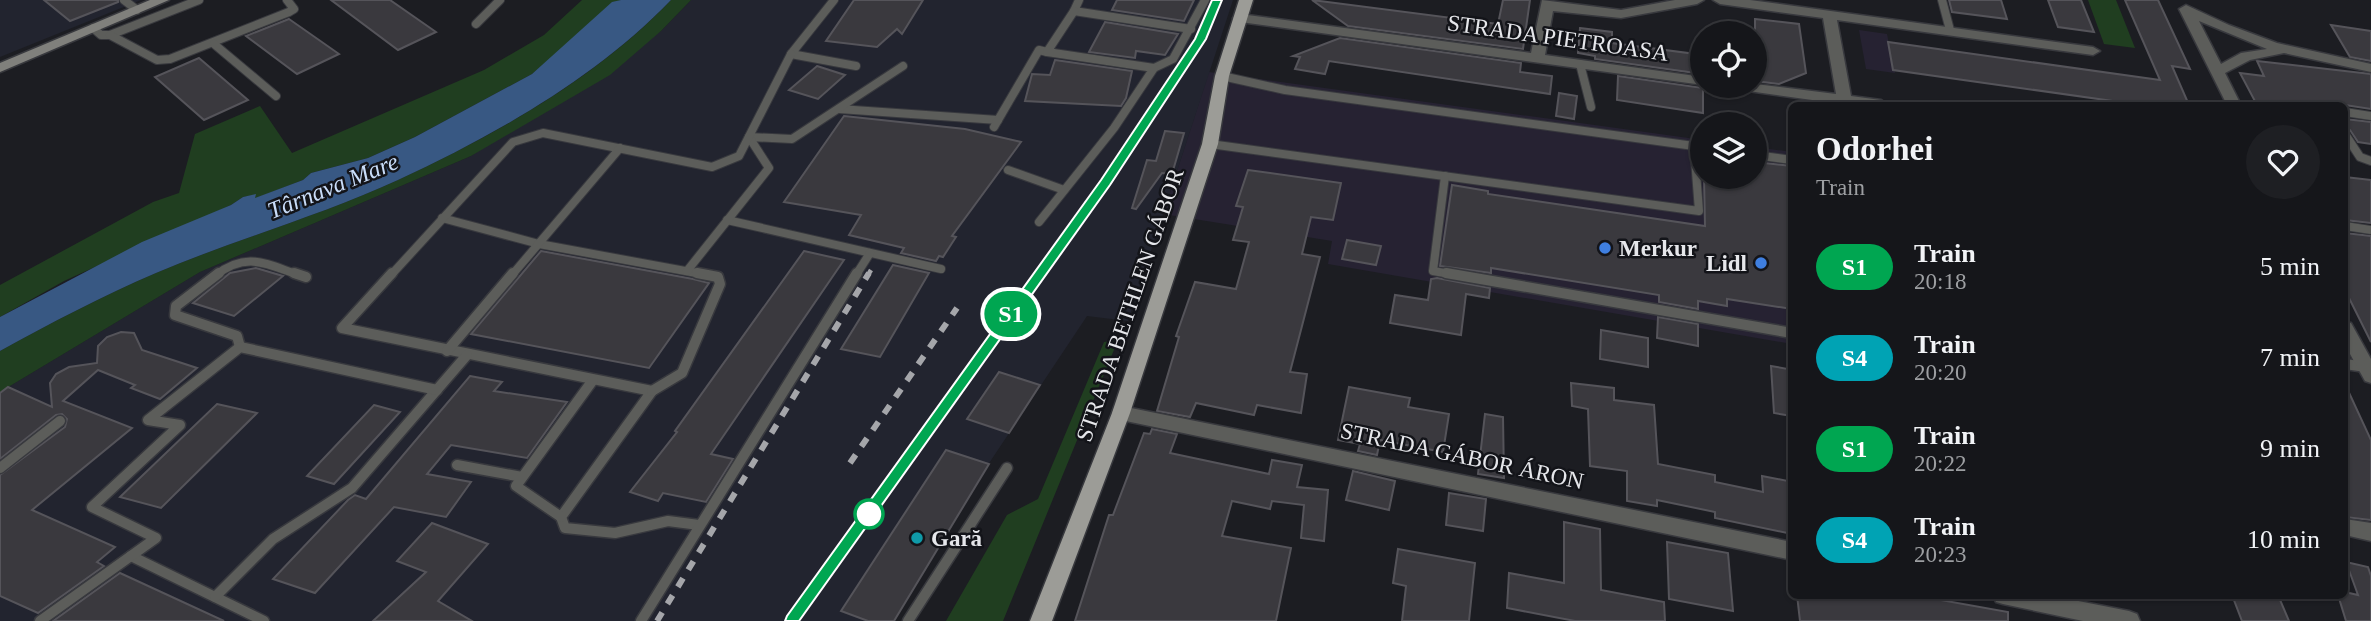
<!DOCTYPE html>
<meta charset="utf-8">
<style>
:root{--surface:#15161a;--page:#1e1f23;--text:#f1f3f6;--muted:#9d9fa2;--line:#343539}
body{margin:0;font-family:Georgia,serif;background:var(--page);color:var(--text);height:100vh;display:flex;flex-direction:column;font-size:26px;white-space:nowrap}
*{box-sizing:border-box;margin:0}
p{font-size:23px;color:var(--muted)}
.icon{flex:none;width:38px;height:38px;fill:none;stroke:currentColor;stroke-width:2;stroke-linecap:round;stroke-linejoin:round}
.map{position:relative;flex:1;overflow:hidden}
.sheet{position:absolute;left:1788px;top:102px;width:560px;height:497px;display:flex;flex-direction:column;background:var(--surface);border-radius:10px;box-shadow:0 2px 5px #0004,0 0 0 2px var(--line)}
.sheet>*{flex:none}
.badge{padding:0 14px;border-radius:23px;font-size:24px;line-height:46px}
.tools{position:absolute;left:1690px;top:21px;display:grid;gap:14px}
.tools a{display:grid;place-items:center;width:77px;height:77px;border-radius:50%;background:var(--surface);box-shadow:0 2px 5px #0004,0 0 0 2px var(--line);font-size:35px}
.map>.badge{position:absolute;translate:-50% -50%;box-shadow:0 0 0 4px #fff}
.round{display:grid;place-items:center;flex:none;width:74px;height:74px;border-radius:37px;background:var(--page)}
.head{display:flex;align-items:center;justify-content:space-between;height:119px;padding:0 28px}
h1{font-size:33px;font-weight:700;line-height:52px}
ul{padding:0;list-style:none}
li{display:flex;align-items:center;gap:21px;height:91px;padding:0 28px}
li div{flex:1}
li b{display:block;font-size:26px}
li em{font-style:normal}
li .badge{min-width:77px;font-weight:700;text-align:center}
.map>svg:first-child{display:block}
.commercial{fill:#262232}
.built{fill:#22242f}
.green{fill:#203e20}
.water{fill:#385883}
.building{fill:#3a393e;stroke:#55545a;stroke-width:2}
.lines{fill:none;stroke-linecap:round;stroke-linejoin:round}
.lane-far1-casing{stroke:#38393e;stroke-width:10}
.lane-casing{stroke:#38393e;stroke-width:13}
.street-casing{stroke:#38393e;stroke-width:3}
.secondary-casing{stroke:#38393e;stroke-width:3}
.primary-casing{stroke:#38393e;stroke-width:3}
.lane-far1{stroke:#5c5d5a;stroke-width:8}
.lane{stroke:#5c5d5a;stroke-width:10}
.street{fill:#5c5d5a;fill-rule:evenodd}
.secondary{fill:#80807c;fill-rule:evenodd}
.primary{fill:#9c9c97;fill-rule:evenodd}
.rail-far1{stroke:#a5a6aa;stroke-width:4.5;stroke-dasharray:8 8;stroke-linecap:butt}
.rail{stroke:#a5a6aa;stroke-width:6;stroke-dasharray:10 10;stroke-linecap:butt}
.line{fill:#00a651;stroke:#fff;stroke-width:2}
.shop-dot{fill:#3f7fe0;stroke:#131419;stroke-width:2.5}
.stop-dot{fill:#fff;stroke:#00a651;stroke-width:3.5}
.culture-dot{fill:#0f9aa8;stroke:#131419;stroke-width:2.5}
.labels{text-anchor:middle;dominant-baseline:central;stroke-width:5;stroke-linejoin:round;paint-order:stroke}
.street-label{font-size:23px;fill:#e6e7eb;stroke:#131419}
.poi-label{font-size:23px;font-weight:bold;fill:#e6e7eb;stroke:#131419;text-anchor:start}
.water-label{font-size:24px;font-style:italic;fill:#c9ddf9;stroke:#131419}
</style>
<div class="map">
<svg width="2371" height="621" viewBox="0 0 2371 621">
<rect width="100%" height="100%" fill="#1c1d22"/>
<g class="commercial">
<path d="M1859,30l28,4 8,39 -29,-4z"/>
<path d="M1209,72l494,68v37h52v-30l37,5v192l-464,-80 4,-23 -169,-27z"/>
</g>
<g class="built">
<path d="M0,0h141l-141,57z"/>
<path d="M691,0h542l-105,321 -41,-5 -203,305h-884v-229l200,-120 271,-116 190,-125z"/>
</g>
<g class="green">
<path d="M582,0h39l-89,74 -117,63 -47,21 -57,15 -8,7 -49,19 1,-4 -12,2 -12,8 -167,76 -64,36v-32l153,-83 26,-9 16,-59 65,-28 32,47 192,-83 60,-35z"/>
<path d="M671,0h20l-30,31 -51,44 -139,81 -271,116 -200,120v-41c51,-28 102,-55 156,-78 80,-34 164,-57 242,-93 97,-45 199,-102 273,-180z"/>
<path d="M2088,0h28l19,48 -31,-4z"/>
<path d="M1118,340l-115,281h-57l61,-106 31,-16 66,-157z"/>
</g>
<path class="water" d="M621,0h50c-75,78 -176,135 -273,180 -78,36 -162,59 -242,93 -54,23 -105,50 -156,78v-34l142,-75 89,-37 12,-8 13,-3 -1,4 48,-18 8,-7 57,-15 47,-21 117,-63 80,-72z"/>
<g class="building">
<path d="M44,0h74v2l-48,19z"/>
<path d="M331,0h59l46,32 -38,18z"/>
<path d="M854,0h69l-21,34 -5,-5 -20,18 -51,-6z"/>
<path d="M1117,0h77l-10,21 -72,-11z"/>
<path d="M1312,0l186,24 5,-24h27l-7,49 -175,-23z"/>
<path d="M1949,0h52l6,19 -55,-7z"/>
<path d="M2048,0h33l13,32 -36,-5z"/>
<path d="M2125,0h33l32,69 -18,-3 17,39h-48l-248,-35 -5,-28 272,38z"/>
<path d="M289,19l50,35 -42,20 -51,-38z"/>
<path d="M1755,19l44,5 7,49 -27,11 -24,-3z"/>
<path d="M1105,22l73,12 -13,21 -29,-4 -1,7 -46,-6z"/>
<path d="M2331,25l40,6v30l-21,-4z"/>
<path d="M1580,28l32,4v11l91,12v19l-108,-15v-3l-17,-3z"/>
<path d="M1340,38l181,25 -1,9 32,4 -2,18 -221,-33 -4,13 -30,-5 5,-12 -7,-1z"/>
<path d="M199,58l49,42 -44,20 -49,-43z"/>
<path d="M1055,60l77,11 -6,27 -5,8 -96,-5 7,-27 18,1z"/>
<path d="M2257,61l114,13v35l-26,-4h-88l-17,-32 24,3z"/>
<path d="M817,66l28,9 -27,24 -29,-9z"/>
<path d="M1618,76l85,12v25l-86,-13z"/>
<path d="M1559,93l18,3 -3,23 -18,-3z"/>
<path d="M844,116l121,13 56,13 -69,94 4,1 -13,20 -4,-1 -3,5 -35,-8 3,-5 -55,-13 12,-20 -77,-13z"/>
<path d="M2345,119l26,3v22l-13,-2 -8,-12 -5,-2z"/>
<path d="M1165,131l19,2 -12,41 -10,-1 -26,36 -4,-1 15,-48 9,1z"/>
<path d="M1755,162l37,4v143l-65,-10v7l-29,-5v8l-39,-7v-7l-168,-27v5l-51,-7 12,-81 36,6v3l217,32 -1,-49h51z"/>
<path d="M1248,170l93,13 -8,37 -22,-3 -9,37 18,3 -30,115 17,2 -6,39 -44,-8 -3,10 -58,-12 -6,14 -33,-6 22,-74 -3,-1 19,-54 41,7 13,-47 -16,-2 10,-33 -7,-1z"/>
<path d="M2345,177l26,3v43l-26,-3z"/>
<path d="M2345,233l26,3v106l-26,-52z"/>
<path d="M1347,240l34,6 -5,19 -34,-6z"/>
<path d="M541,251l152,28 16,4 -60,85 -178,-34z"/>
<path d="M804,251l40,9 -133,194 22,5 -27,43 -43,-9 -5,8 -28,-9 47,-60 -2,-1z"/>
<path d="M893,265l36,8 -49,84 -39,-8z"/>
<path d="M256,268l27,8 -49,40 -41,-13 37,-30z"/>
<path d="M1437,278l53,10 -1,10 -23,-4 -5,41 -71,-12 5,-28 33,5 3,-21z"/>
<path d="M1658,317l40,7v22l-41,-8z"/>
<path d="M1601,330l47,8v29l-48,-8z"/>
<path d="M121,332l13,1 8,17 55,18 -37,31 -29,-11 4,-3 -37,-15 -35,31 69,27 -100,82 83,37 -18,15 7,4 -66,47 -38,-17v-121l65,-48 2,-8 -5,-5 -6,1 -56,44v-66l8,-6 44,20 -2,-24 6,-9 13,-7 28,-4 1,-17 9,-9z"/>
<path d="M1771,366l17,3 1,12h3v35l-18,-3z"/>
<path d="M999,372l41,13 -31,48 -42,-14z"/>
<path d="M470,376l32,6 -8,9 73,11 -40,56 -76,-13 -24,29 44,8 -25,35 -52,-10 -79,86 -42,-14 75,-79 7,-5 11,4z"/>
<path d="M1571,383l43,5v12l40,5 4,59 57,11v7l48,10 -1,-16 26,5 4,53 -77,-16v-6l-58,-12v6l-30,-5v-30l-37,-5 -2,-57 -16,-3z"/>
<path d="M2345,384l26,56v80l-26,-3z"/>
<path d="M1349,387l61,11 -2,9 41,7 -6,38 -63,-12 -3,15 -19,-4 2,-7 -22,-4z"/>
<path d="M217,404l40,9 -96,95 -41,-11z"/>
<path d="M374,405l26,7 -66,72 -27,-8z"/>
<path d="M1485,414l18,3 1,61 -26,-4z"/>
<path d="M1152,429l25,5 -7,19 99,21 3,-14 30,5 -5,22 31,3 -4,51 -23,-3 3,-33 -32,-4 -2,8 -38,-8 -10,35 69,12 -15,73h-201l34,-106h4l31,-82 6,1z"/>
<path d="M946,450l43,14 -95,157h-26l-27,-10z"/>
<path d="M1353,471l42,10 -6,29 -43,-10z"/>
<path d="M1449,493l37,6 -3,32 -37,-6z"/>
<path d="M1564,522l36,7 1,61 63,12 1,19h-90l-68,-13 2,-35 55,10z"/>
<path d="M432,523l56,21 -50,57 34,20h-99l53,-49 -29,-11z"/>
<path d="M1667,542l61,11 5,58 -64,-12z"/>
<path d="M1398,549l77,14 -6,58h-67l4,-35 -13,-3z"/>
<path d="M2346,562l22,5 3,9v45h-25l-8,-26h7v-3l13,3z"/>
<path d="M120,573l104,48h-171z"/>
<path d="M1797,595h116l95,17v9h-208z"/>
<path d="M2232,595h46l11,26h-47z"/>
</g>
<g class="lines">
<g class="lane-far1-casing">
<g id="lane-far1">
<path d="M124,0l13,10"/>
<path d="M834,0l-43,54 65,12"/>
<path d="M1079,0l-5,11 117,18"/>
<path d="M1942,0l8,30"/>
<path d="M476,24l24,-24"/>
<path d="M93,28l8,7h9l89,-35"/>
<path d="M110,35l47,25 13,-1 119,-47 5,-3 -7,-9"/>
<path d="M214,44l62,52"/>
<path d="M1580,64l11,43"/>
<path d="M1154,68l19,-9 32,-59"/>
<path d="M839,109l159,11"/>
<path d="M2345,112l26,4"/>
<path d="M994,127l45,-77 8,2"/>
<path d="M2345,134l15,23 11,4"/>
<path d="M749,137l43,2 111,-73"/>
<path d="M1210,144l489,67 -5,-65 -409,-56 -63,-14"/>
<path d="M1755,155l37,5"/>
<path d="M1008,170l56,20"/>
<path d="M1445,176l-12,95 23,4"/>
<path d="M442,218l97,26 168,31"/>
<path d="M727,220l214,49"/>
<path d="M1039,222l75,-94 40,-60 -107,-16 27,-41"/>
<path d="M2345,226l26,4"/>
<path d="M687,271l82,-103 -20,-31"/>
<path d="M216,275c31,-24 50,-11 83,0"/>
<path d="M391,275l122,-133 30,-9 169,34 27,-11 52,-102"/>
<path d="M512,275l108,-127"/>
<path d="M856,275l14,-22"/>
</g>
</g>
<g class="lane-casing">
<g id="lane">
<path d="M219,273l-43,33 -1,9 62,21 3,11"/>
<path d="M294,273l12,4"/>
<path d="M392,273l-50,55 310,63 -91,126 4,11 50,5 53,-12 31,4"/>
<path d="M1446,273l346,60"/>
<path d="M447,351l66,-78"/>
<path d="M2345,364l21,3"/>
<path d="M652,391l30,-18 38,-89 -2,-7 -21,-4"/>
<path d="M457,465l65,12"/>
<path d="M0,468l60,-47"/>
<path d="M561,517l-45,-31 77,-106"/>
<path d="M131,556l133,65"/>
<path d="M215,597l58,-58 79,-51 115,-133"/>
<path d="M40,621l116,-83 -64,-31 88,-82 -32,-5 92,-73 197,43"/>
<path d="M641,621l216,-348"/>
<path d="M908,621l99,-153"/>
</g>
</g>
<g class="street-casing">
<g id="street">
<path d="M1542,0l79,10 54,-10h29l-7,4 -76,14 -68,-7 -8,44 158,22v8l-463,-63 -7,-4 7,-4 291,39z"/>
<path d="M1713,0h37l343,47 7,4 -7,4 -256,-35 14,76 30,4 7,5h-40l-114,-16 -2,-3 23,-2 81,10 -13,-76 -103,-14z"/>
<path d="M2186,5l43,20 48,18 94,21v8l-87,-19 -34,7 -25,13 16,32h-14l-48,-96zM2199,21l68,28 -26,4 -20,11z"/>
<path d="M2345,322l6,1 20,36v24l-6,-2 -20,-36z"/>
<path d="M1121,406l671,136v18l-671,-140 -7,-2 -2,-5 2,-5z"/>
<path d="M2345,519l26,4v18l-26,-6z"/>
<path d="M1992,595h56l81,16 8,3 3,7h-57l-80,-17 -7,-2z"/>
</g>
</g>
<g class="secondary-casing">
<path id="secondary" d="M150,0h19l-169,72v-9z"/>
</g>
<g class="primary-casing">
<path id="primary" d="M1239,0h14l-24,76 -11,68 -88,269 -78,208h-22l82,-208 90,-269 13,-68z"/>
</g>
<use href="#lane-far1" class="lane-far1"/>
<use href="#lane" class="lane"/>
<use href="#street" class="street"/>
<use href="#secondary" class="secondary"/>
<use href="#primary" class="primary"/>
<g class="rail-far1">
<path d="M868,275l3,-5"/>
<path d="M1039,275l66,-93 95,-143 17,-39"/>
</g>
<g class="rail">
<path d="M850,463l107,-155"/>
<path d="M657,621l212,-348"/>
<path d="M793,621l247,-348"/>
</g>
</g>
<path class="line" d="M1212,0h10l-16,39 -96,146 -311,436h-14l2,-5 314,-436 94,-141z"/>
<g class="shop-dot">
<circle cx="1605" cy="248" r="7"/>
<circle cx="1761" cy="263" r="7"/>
</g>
<circle class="stop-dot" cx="869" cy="514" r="14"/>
<circle class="culture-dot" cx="917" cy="538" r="7"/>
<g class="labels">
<g class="street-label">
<text transform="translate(1558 38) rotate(8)">STRADA PIETROASA</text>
<text transform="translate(1130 305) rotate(-71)">STRADA BETHLEN GÁBOR</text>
<text transform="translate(1462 456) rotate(12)">STRADA GÁBOR ÁRON</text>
</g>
<g class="poi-label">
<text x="1619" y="248">Merkur</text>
<text x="1747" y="263" text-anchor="end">Lidl</text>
<text x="931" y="538">Gară</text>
</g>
<g class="water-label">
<text transform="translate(333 186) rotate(-22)">Târnava Mare</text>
</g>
</g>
</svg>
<div class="tools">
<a><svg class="icon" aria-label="locate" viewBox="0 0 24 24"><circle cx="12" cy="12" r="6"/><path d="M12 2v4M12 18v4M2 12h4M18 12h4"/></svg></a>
<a><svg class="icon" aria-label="layers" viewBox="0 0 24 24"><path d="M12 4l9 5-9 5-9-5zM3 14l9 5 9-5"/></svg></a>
</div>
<b class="badge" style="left:1011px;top:314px;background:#00a651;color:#fff">S1</b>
<section class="sheet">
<div class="head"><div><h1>Odorhei</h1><p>Train</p></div><a class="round"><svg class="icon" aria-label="heart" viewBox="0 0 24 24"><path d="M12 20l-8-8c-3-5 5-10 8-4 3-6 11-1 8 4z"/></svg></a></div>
<ul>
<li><span class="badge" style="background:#00a651;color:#fff">S1</span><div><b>Train</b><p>20:18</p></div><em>5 min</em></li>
<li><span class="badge" style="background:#00a3b4;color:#fff">S4</span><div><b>Train</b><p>20:20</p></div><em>7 min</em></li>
<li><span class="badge" style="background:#00a651;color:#fff">S1</span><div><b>Train</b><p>20:22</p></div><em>9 min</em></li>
<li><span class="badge" style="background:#00a3b4;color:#fff">S4</span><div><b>Train</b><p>20:23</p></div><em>10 min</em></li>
</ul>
</section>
</div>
